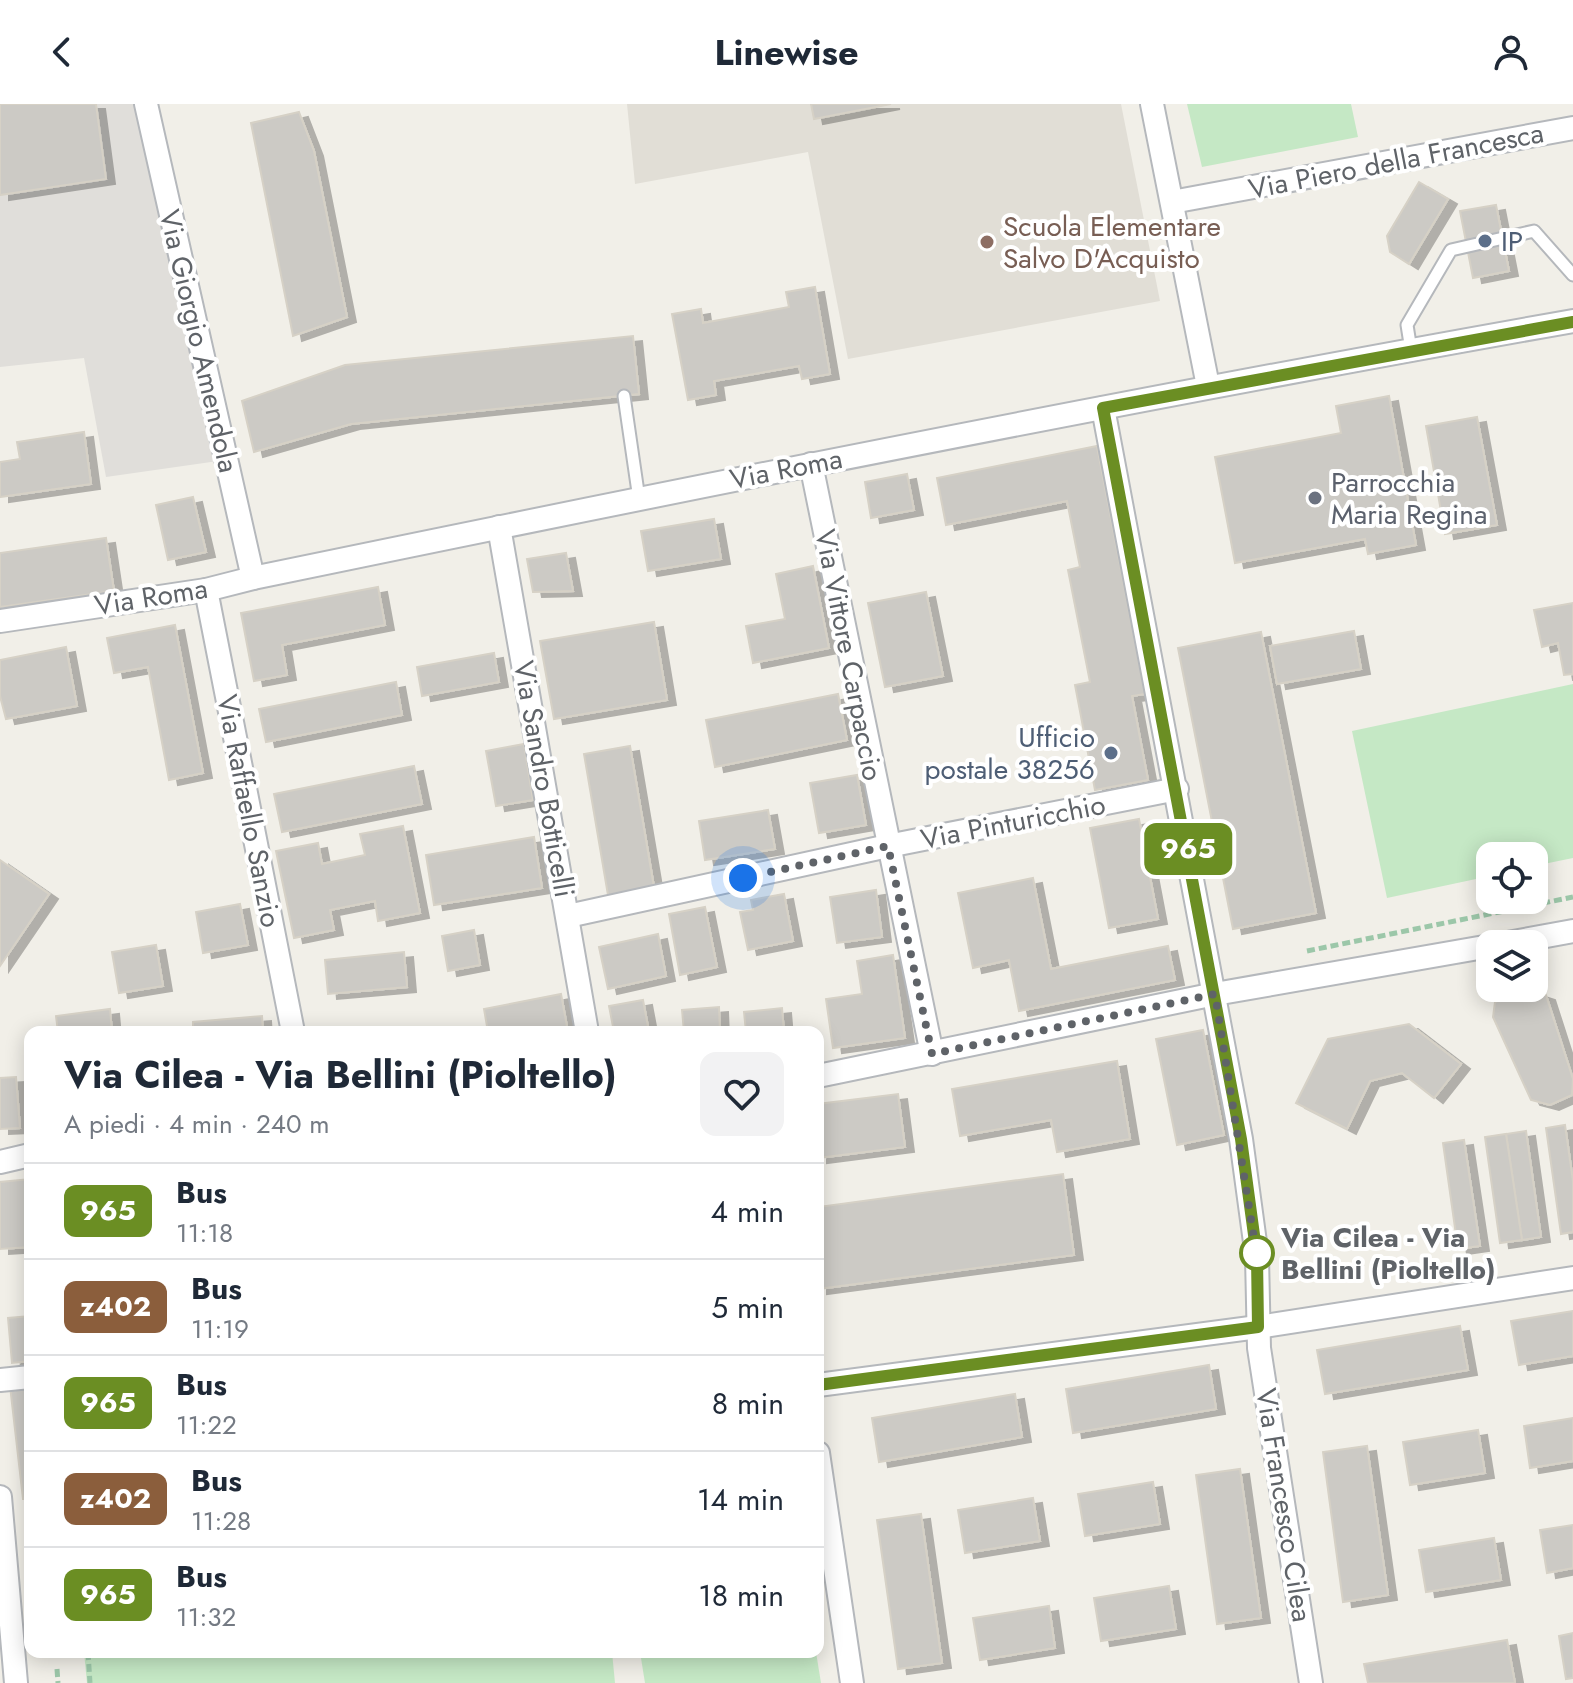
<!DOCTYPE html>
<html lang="it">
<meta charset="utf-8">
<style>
:root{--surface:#fff;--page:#f2f2f3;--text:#1f2937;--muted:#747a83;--line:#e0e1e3}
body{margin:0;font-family:Jost,sans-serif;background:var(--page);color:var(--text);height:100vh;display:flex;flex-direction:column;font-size:30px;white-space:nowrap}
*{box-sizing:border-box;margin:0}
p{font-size:26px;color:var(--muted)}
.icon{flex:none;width:44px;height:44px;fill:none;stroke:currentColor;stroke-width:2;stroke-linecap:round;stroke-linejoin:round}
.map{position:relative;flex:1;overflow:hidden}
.sheet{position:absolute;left:24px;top:922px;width:800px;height:632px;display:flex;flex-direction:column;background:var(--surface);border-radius:16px;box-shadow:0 4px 20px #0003}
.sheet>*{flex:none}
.badge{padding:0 16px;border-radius:12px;font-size:28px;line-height:52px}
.fabs{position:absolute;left:1476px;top:738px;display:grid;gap:16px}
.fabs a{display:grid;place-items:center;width:72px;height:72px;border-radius:16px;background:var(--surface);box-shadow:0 4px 20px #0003;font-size:40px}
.you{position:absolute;width:40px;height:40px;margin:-20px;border:6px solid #fff;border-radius:50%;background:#1a73e8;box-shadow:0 0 0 12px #1a73e833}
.map>.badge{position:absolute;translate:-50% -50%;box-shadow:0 0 0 4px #fff}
.round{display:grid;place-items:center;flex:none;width:84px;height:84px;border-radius:16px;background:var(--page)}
.headline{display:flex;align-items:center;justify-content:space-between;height:136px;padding:0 40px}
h1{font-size:38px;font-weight:700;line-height:60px}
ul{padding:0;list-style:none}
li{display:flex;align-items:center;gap:24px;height:96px;padding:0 40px;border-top:2px solid var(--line)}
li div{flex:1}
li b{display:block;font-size:30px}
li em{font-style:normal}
li .badge{min-width:88px;font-weight:700;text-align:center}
header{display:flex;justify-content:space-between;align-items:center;height:104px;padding:0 40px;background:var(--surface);font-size:36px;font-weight:700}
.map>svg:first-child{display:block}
.industrial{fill:#e0deda}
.education{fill:#e1ded6}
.green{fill:#c5e8c5}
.building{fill:#cccac5;stroke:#d6d1c6;stroke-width:2;filter:url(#shadow)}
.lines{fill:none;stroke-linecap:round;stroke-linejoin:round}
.service-casing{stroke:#b5b8bc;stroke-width:15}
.minor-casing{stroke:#b5b8bc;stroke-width:26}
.path{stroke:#9cc7a9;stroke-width:5;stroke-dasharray:8 4;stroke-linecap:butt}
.service{stroke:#fff;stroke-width:11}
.minor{stroke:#fff;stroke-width:22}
.line-casing{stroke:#fff;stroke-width:18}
.line{stroke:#6b8e23;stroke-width:12}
.walk{stroke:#5f6368;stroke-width:8;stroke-dasharray:0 14.4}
.service-dot{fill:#5c6f8a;stroke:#fff;stroke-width:3}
.education-dot{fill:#8d6e63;stroke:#fff;stroke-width:3}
.worship-dot{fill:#6b7280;stroke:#fff;stroke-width:3}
.stop-dot{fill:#fff;stroke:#6b8e23;stroke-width:4}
.labels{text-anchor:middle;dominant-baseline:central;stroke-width:8;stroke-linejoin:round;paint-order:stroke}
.street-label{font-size:28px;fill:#5f6368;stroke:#fff}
.education-label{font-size:28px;fill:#785e54;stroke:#fff;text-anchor:start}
.service-label{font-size:28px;fill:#4e5e75;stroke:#fff;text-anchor:start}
.worship-label{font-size:28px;fill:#5b616d;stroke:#fff;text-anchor:start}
.stop-label{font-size:28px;font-weight:bold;fill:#5f6368;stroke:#fff;text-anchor:start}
</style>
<header><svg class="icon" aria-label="back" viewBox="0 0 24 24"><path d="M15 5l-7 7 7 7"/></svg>Linewise<svg class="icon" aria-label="person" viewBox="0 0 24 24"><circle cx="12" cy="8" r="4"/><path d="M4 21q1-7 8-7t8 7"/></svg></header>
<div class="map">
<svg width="1573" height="1579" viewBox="0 0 1573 1579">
<defs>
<filter id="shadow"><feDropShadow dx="9" dy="5" stdDeviation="0" flood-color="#0004"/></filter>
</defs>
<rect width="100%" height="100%" fill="#f1efe8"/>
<path class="industrial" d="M0,0h146l79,356 -119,17 -22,-119 -84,9z"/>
<path class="education" d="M627,0h494l39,197 -312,58 -40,-207 -173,32z"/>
<g class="green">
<path d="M1187,0h164l7,33 -156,30z"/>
<path d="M1573,580v174l-39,8v-10h-44v20l-103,22 -35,-167z"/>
<path d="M84,1548h528l3,31h-528z"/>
<path d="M640,1548h176l5,31h-176z"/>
</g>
<g class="building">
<path d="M0,0h96l10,75 -106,16z"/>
<path d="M811,0h80l-77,15z"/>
<path d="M299,8l15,39 33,166 -54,19 -42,-213z"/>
<path d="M1419,78l29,17 -39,65 -19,-12 -3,-16z"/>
<path d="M1496,101l13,66 -36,7 -13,-67z"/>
<path d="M815,183l15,87 -28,5 -3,-13 -85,15 2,14 -28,5 -16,-86 29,-5 2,14 86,-16 -3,-15z"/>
<path d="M633,232l6,58 -288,30 -97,28 -12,-51 103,-36z"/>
<path d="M1389,292l27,149 -48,9 -3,-15 -130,24 -20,-106 126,-24 -5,-27z"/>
<path d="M1477,313l20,108 -52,9 -19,-108z"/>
<path d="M84,328l7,52 -91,13v-35l20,-3 -3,-17z"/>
<path d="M1097,342l48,248 -13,2 16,84 -53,10 -20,-105 15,-3 -22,-112 12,-3 -13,-66 -121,24 -9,-47z"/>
<path d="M907,370l7,36 -43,8 -6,-36z"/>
<path d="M193,393l13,55 -38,8 -12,-55z"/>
<path d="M714,415l7,40 -73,12 -7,-40z"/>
<path d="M106,434l8,53 -114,16v-54z"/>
<path d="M566,449l7,38 -40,1 -6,-33z"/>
<path d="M813,462l16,82 -76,15 -7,-37 39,-7 -9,-45z"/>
<path d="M378,483l7,38 -103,20 5,30 -33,6 -13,-68z"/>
<path d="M926,488l17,84 -58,11 -17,-84z"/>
<path d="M1573,499v71l-9,1 -6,-32 -16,4 -8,-37z"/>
<path d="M654,518l13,78 -113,19 -14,-78z"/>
<path d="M175,521l28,148 -34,7 -21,-113 -34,6 -7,-35z"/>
<path d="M1354,527l7,38 -84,15 -7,-38z"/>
<path d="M1261,528l55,281 -83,16 -55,-281z"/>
<path d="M66,543l11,59 -71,13 -6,-23v-36z"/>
<path d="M494,549l5,29 -77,14 -5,-29z"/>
<path d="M396,578l6,33 -136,27 -7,-33z"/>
<path d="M838,590l9,46 -132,27 -9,-47z"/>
<path d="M524,640l9,56 -37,6 -10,-55z"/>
<path d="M630,642l24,141 -46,8 -24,-141z"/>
<path d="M414,662l8,38 -140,28 -8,-38z"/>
<path d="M857,671l9,50 -47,8 -9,-50z"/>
<path d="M768,706l7,39 -70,11 -6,-39z"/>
<path d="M1139,715l19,100 -49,9 -19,-100z"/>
<path d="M403,722l17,87 -42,8 -3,-20 -45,9 4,20 -40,8 -18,-87 42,-8 4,21 43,-9 -5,-21z"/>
<path d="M534,733l8,51 -108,17 -8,-50z"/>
<path d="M0,756l49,34 -49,72z"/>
<path d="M1033,774l18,91 117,-23 7,34 -156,31 -10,-51 -36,8 -15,-75z"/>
<path d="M876,786l6,47 -45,6 -7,-46z"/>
<path d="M784,790l9,47 -45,9 -8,-38 13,-2 -2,-10z"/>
<path d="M240,800l8,41 -45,8 -7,-41z"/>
<path d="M705,803l12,60 -37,8 -11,-61z"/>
<path d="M474,826l6,35 -32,6 -6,-35z"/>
<path d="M658,830l8,42 -58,13 -9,-42z"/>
<path d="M156,841l7,41 -44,7 -7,-41z"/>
<path d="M404,848l3,35 -79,7 -3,-34z"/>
<path d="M893,851l12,83 -72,10 -7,-49 36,-5 -5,-33z"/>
<path d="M1527,885l19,6 27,84 -1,16 -22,10 -19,-5 -38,-83 2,-15z"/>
<path d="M561,890l7,38h-80l-4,-23z"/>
<path d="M643,896l6,32h-35l-5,-26z"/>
<path d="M719,903l1,25h-36l-2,-22z"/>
<path d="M782,904l2,24h-38l-2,-20z"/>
<path d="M110,905l2,23h-54l-2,-16z"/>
<path d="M262,912l1,16h-70v-10z"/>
<path d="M1409,920l52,40 -27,34 -32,-25 -32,8 -23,48 -51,-26 32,-64z"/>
<path d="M1203,926l21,105 -47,10 -21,-106z"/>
<path d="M1117,957l13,78 -73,13 -6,-32 -91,16 -8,-47z"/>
<path d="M16,973l4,51 -20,1v-51z"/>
<path d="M898,990l7,53 -87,11v-54z"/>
<path d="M1565,1021l8,56v51l-12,2 -15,-106z"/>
<path d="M1526,1027l15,106 -19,3 -16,-106z"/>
<path d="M1506,1030l16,106 -22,3 -15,-106z"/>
<path d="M1464,1036l16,106 -22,3 -15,-106z"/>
<path d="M1063,1070l11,81 -256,34v-82z"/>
<path d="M30,1075v68l-30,2v-67z"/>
<path d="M1573,1207v45l-54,9 -8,-44z"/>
<path d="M30,1212v45l-18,2 -4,-45z"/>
<path d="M1460,1222l8,44 -143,24 -8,-44z"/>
<path d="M1209,1261l7,44 -143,24 -7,-44z"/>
<path d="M30,1280v129l-1,-14h-6l-13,-113z"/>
<path d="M1015,1290l7,43 -143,25 -7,-44z"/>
<path d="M1573,1314v43l-43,7 -6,-42z"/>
<path d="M1478,1326l7,43 -75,12 -7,-43z"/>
<path d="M1367,1342l21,149 -45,7 -20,-150z"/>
<path d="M1240,1365l21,149 -44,6 -21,-149z"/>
<path d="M1153,1378l7,42 -75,12 -7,-42z"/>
<path d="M1033,1394l7,43 -75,12 -7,-43z"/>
<path d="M921,1410l21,149 -44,6 -21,-149z"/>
<path d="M1573,1421v43l-26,5 -7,-43z"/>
<path d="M1494,1434l7,42 -75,12 -7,-42z"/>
<path d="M1169,1482l7,43 -75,12 -7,-43z"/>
<path d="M1049,1502l6,42 -75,12 -7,-42z"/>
<path d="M1573,1529v45l-7,1 -7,-43z"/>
<path d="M1507,1536l8,43h-147l-4,-19z"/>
</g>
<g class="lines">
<g class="service-casing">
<g id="service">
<path d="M1411,246l-4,-25 44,-75 83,-19 39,44"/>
<path d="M624,292l15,103"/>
</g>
</g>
<g class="minor-casing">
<g id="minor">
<path d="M146,0l107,474"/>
<path d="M1152,0l56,282"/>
<path d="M1172,98l401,-74"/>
<path d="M1103,304l138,731 16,118 2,91 52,335"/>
<path d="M811,360l121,590"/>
<path d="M499,423l88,505"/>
<path d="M206,486l87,442"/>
<path d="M0,517l206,-31 47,-12c439,-91 878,-179 1320,-257"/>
<path d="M568,812l320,-70 289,-57"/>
<path d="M1502,840l71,-13"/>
<path d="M818,972l397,-82 275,-48"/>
<path d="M0,1058l30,-7"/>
<path d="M0,1276l30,-3"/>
<path d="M818,1281l440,-58 315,-49"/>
<path d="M818,1349l34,230"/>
<path d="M0,1393l16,186"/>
</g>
</g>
<g class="path">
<path d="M1307,847l266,-54"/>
<path d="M88,1548l2,31"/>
<path d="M57,1565l1,14"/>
</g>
<use href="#service" class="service"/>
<use href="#minor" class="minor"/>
</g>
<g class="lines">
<g class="line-casing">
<path id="line" d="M818,1281l440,-58 -1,-70 -16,-118 -138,-731 470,-86"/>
</g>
<use href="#line" class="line"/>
<path class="walk" d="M743,774l145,-32 44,208 283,-60 42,263v-4"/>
</g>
<g class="service-dot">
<circle cx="1485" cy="137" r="8"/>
<circle cx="1111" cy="649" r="8"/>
</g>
<circle class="education-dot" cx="987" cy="138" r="8"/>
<circle class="worship-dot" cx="1315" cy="394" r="8"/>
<circle class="stop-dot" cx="1257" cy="1149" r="16"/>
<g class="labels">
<g class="street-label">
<text transform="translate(1396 57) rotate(-11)">Via Piero della Francesca</text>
<text transform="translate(199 237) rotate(77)">Via Giorgio Amendola</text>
<text transform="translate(786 365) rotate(-11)">Via Roma</text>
<text transform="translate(151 493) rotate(-9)">Via Roma</text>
<text transform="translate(849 551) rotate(79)">Via Vittore Carpaccio</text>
<text transform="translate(544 675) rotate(80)">Via Sandro Botticelli</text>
<text transform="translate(249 707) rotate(79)">Via Raffaello Sanzio</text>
<text transform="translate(1013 718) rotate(-11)">Via Pinturicchio</text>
<text transform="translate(1284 1401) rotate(81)">Via Francesco Cilea</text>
</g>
<g class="education-label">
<text x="1003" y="122">Scuola Elementare<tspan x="1003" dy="32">Salvo D'Acquisto</tspan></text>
</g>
<g class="service-label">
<text x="1501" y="137">IP</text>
<text x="1095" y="633" text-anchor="end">Ufficio<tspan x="1095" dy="32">postale 38256</tspan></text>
</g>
<g class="worship-label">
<text x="1331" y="378">Parrocchia<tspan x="1331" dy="32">Maria Regina</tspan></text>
</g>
<g class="stop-label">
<text x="1281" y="1133">Via Cilea - Via<tspan x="1281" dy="32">Bellini (Pioltello)</tspan></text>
</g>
</g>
</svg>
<div class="fabs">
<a><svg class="icon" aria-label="locate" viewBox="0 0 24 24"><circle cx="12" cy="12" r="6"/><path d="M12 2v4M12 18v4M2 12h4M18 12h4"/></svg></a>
<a><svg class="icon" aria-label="layers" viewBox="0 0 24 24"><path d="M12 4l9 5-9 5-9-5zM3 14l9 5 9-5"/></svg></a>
</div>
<div class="you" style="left:743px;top:774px"></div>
<b class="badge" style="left:1188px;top:745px;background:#6b8e23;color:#fff">965</b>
<section class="sheet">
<div class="headline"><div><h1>Via Cilea - Via Bellini (Pioltello)</h1><p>A piedi · 4 min · 240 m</p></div><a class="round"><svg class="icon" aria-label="heart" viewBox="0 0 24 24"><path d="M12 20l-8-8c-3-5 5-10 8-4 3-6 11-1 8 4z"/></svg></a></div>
<ul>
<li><span class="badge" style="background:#6b8e23;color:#fff">965</span><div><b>Bus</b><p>11:18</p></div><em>4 min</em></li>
<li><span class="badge" style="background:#8b5e3c;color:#fff">z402</span><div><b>Bus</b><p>11:19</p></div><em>5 min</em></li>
<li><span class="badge" style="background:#6b8e23;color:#fff">965</span><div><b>Bus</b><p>11:22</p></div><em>8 min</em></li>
<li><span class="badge" style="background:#8b5e3c;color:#fff">z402</span><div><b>Bus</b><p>11:28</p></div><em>14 min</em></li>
<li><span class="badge" style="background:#6b8e23;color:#fff">965</span><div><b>Bus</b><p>11:32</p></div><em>18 min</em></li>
</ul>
</section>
</div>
